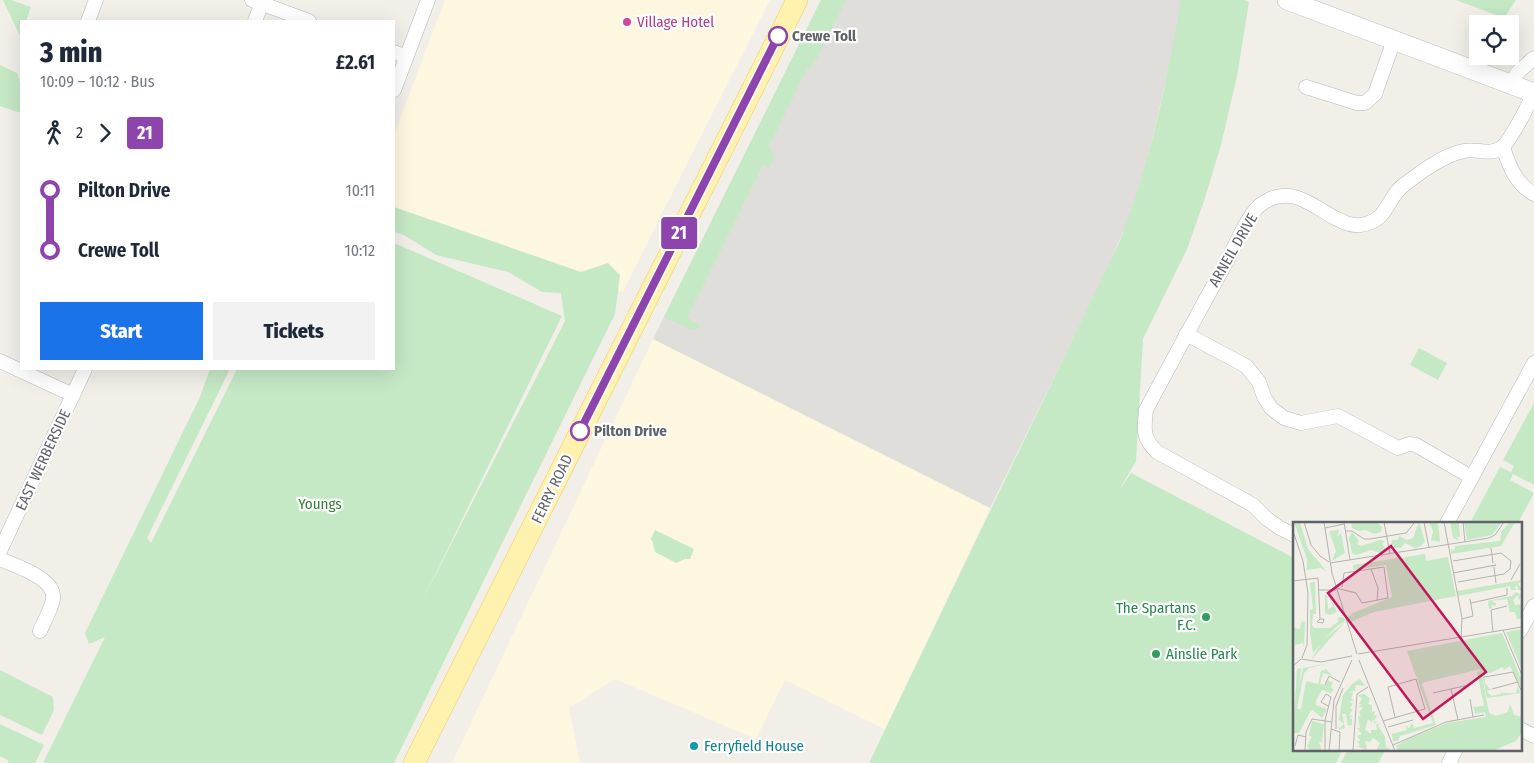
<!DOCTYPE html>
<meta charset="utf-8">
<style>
:root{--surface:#fff;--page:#f2f2f3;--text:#1f2937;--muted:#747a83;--accent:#1a73e8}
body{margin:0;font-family:"Fira Sans Condensed",sans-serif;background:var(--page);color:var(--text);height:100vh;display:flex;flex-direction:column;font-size:19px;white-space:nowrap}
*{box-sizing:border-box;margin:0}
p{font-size:16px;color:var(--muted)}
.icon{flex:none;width:28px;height:28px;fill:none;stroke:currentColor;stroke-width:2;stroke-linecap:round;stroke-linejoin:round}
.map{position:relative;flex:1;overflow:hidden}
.details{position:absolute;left:20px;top:20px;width:375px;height:350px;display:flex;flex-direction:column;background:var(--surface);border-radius:0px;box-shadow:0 5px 20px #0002}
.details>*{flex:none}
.badge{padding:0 10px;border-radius:4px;font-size:18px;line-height:32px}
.controls{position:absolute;left:1469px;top:15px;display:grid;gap:10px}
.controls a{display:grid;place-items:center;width:50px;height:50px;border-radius:0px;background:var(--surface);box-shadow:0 5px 20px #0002;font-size:25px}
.map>.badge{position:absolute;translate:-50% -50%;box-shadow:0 0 0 2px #fff}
.legs{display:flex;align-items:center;gap:8px;height:55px;padding:0 20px;font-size:16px}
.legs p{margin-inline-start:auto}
.overview{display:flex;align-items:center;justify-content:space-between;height:85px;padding:0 20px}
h1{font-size:28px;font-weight:800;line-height:38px}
.cta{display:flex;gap:10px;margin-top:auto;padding:10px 20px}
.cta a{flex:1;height:58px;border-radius:0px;background:var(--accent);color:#fff;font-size:20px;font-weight:800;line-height:58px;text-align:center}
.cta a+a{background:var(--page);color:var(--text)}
ul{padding:0 20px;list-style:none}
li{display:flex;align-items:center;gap:18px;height:60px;font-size:19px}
li i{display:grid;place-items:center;width:8px;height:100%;margin:0 6px;background:currentColor}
li i::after{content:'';width:12px;height:12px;margin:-6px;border:4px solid;border-radius:50%;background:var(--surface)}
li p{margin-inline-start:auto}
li:first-child i{background:linear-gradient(#0000 50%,currentColor 0)}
li:last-child i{background:linear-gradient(currentColor 50%,#0000 0)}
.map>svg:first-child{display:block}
.commercial{fill:#fef7e0}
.industrial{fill:#e0deda}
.green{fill:#c5e8c5}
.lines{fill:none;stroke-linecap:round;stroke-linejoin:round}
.street-casing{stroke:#b5b8bc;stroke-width:15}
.secondary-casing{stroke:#b6babf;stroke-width:20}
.primary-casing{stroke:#f2c960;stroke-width:22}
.street{stroke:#fff;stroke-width:14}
.secondary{stroke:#fff;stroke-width:19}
.primary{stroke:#fff2af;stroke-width:21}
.line-1-casing{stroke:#fff;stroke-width:11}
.line-1{stroke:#8e44ad;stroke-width:8}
.hotel-dot{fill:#d1479c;stroke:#fff;stroke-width:2}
.stop-1-dot{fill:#fff;stroke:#8e44ad;stroke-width:2.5}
.leisure-dot{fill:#2e9e5b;stroke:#fff;stroke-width:2}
.culture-dot{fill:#0f9aa8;stroke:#fff;stroke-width:2}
.labels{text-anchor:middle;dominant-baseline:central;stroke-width:4.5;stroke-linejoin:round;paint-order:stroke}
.hotel-label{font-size:15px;fill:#b23c85;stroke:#fff;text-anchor:start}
.stop-label{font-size:15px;font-weight:bold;fill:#5f6368;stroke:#fff;text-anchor:start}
.street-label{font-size:15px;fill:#5f6368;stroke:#fff}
.park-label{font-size:15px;fill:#348238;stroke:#fff}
.leisure-label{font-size:15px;fill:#27864d;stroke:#fff;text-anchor:end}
.culture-label{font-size:15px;fill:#0d838f;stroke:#fff;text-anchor:start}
.inset-road{fill:none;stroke:#b3b3b1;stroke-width:1}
.view{fill:#c2185b;fill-opacity:0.15;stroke:#c2185b;stroke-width:2.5}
.inset-edge{fill:none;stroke:#5f6368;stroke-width:2.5}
</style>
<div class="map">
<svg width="1534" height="763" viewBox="0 0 1534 763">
<rect width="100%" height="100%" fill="#f1efe8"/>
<g class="commercial">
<path d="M445,0h325l-109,215 -38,77 -229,-81v-76z"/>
<path d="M653,339l337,169 -105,221 -100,-49 -29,59 -141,-60 -46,29 11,55h-128z"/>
</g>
<path class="industrial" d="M821,0h360l-7,45 -15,65 -12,51 -15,50 -27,63 -115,234 -337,-169z"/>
<g class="green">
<path d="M3,0h8l20,7 -5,14h-5l-1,15z"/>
<path d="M821,0h25l-30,60 -10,11 -37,75 5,11 -5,11 -6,-3 -76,153 13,7 -5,5h-3l-28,-13z"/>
<path d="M1181,0h63l5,2 -12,74 -16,69 -17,56 -17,48 -44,90 -7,122 -18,31 13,-19 163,85v191h49l-7,14h-467l250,-520c31,-78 48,-161 62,-243z"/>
<path d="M1456,0h60l-12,18z"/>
<path d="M0,65l17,8 4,13v27l-21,-7z"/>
<path d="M394,207l187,65 27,-9 12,12 -5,39 -221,449h-351l62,-126 -16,7 -4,-11 115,-236 10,-28h20l-83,169 4,5 86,-174h157v-126l168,73 -141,287 144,-282 -4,-28 -19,-1 -34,-20 -72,-17 -32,-20 -10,-3z"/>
<path d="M1419,348l28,15 -9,17 -28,-15z"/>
<path d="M1534,403v82l-21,-11 -3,6 24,13 -16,30h-48l30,-56 11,5 3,-6 -11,-6z"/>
<path d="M655,530l39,19 -4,10h-5l-9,4 -21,-11 -2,-9 -2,-4z"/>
<path d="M0,670l53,27 1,13 -12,25 -42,-20z"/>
<path d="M0,724l44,21 -9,18h-27l1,-2 -9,-5z"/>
<path d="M1348,749h38l-8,14h-37z"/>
</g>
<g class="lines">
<g class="street-casing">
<g id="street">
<path d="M252,0l57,21"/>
<path d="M88,21l8,-21"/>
<path d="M255,21l8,-21"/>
<path d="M394,52l12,5"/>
<path d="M1512,84l5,-11 17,-15"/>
<path d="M1306,87l51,16h8l10,-9 19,-54"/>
<path d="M394,90l34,-90"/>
<path d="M1503,147c6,19 13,37 31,47"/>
<path d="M1186,334l60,32 13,16 5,15 7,11 13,10 17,5 37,-7 60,32 11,-4 7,1 55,32"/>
<path d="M0,361l73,34"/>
<path d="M1447,523l87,-160"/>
<path d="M1294,535l-14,-7 -13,-9 -14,-14 -96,-53c-15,-15 -13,-22 -11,-42 27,-51 55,-102 83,-153 8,-14 20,-46 34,-54 27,-18 47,1 72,15 8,4 15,8 25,7 30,-4 25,-27 45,-41 16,-12 40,-30 59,-33 12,-3 26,5 37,-3 9,-6 28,-44 33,-55"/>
<path d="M0,551l85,-182"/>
<path d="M0,559c15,7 56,19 53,40 -2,11 -9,22 -13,32"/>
<path d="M1520,631l14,-25"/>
<path d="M1520,729l14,7"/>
<path d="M1449,763l7,-14"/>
</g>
</g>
<g class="secondary-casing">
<path id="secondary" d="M1287,0l247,93"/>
</g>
<g class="primary-casing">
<path id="primary" d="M414,763l383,-763"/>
</g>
<use href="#street" class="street"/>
<use href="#secondary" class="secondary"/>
<use href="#primary" class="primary"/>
</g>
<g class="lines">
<g class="line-1-casing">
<path id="line-1" d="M580,431l198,-395"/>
</g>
<use href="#line-1" class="line-1"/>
</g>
<circle class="hotel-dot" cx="627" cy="22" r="5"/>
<g class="stop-1-dot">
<circle cx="778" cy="36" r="9"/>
<circle cx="580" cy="431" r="9"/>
</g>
<g class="leisure-dot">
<circle cx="1206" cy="617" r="5"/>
<circle cx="1156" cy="654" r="5"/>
</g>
<circle class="culture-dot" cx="694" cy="746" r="5"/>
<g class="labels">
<g class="hotel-label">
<text x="637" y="22">Village Hotel</text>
</g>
<g class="stop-label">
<text x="792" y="36">Crewe Toll</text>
<text x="594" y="431">Pilton Drive</text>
</g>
<g class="street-label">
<text transform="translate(1233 250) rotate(-60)">ARNEIL DRIVE</text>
<text transform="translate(43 460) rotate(-65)">EAST WERBERSIDE</text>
<text transform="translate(552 489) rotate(-64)">FERRY ROAD</text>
</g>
<g class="park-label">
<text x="320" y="504">Youngs</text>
</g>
<g class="leisure-label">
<text x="1196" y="608">The Spartans<tspan x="1196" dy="17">F.C.</tspan></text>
<text x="1166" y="654" text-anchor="start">Ainslie Park</text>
</g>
<g class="culture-label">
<text x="704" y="746">Ferryfield House</text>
</g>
</g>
<g transform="translate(1293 522)">
<rect width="229" height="229" fill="#f1efe8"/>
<path d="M1,0h6l8,27 19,23 -6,-4 -14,2v-11zM58,0l26,1 5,4 -1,5 -7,2 -8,-4 -7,1 -7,-3zM126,0l6,20 -4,4 -6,2 -10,-5 -4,5h-10l3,-3h-3l1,-5h6l1,-4 8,4 6,-2zM136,0h9l2,20 -9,-2 2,-9zM157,0h9l1,15h-4l4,4 -7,-3zM171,0h38l-10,13 -25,5zM217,0h5l-14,24 -50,8v-5l3,2 1,-5 45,-5 1,-9zM46,8l-2,7 4,-4 4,20 -13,8 4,-10 -7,-20zM59,10l7,9 -2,3 4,2 19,-6 5,1 -3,3 4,5 -4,4 -11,-3 -15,5 -4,-2 -3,-15zM132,32l1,7 22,-4 8,39 -82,16 -26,11 -2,-3 -10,7 -13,13 22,-18 -34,38 10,-16 -8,9 -3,-20v-23l3,-1 -3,-26 5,-1 1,32h-3l-1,11 2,3h16l9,-7 -2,-3 6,-1 2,3 8,-7 39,-16 -6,-32 -33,5v-5l45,-7h6l1,4v-5zM229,58l-4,4 4,6h-4l-1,-5 -3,3 3,2h-6l-1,-4 -52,10 -1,-5zM223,70l5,3 -2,6 -1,-6 -5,5 2,5 7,-1v14l-5,1 -2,-7h-5l-3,-13 -16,2 5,2v3l-4,-1v3l-3,1 -1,-8 24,-5zM35,72l9,18 -7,3 -5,-2v-18h2l1,14 5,-2zM12,99l-1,26 -1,-4 -8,2 -2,-18 7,2 1,-7zM229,107v41l-16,-38zM209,111l20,48v8l-12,-23 -6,4 -1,-3 -13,6 -5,-2v12l6,7 -4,1 4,5 10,-2 1,-4v3h14l2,-8 2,8 -33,5 -6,-29 -56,13 -3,2 14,41 -36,11 -2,5h-5l-1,-7 15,-4 -2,-5 4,3 3,-5 2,5 19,-5 -26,-72zM38,141l-22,5 -5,5 -7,36h4l5,-28 12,3 3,-13 5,-2 7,7 -10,-3 -3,11 6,1 2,-5 5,3 -2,4 3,3 -3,3 -9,-3 -6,11v4l11,4 -5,9 -9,-8 -3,2 -11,21h-6l4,-64 4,-1 -2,18 4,-18zM188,148l8,43 7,3 12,-4 2,-8 4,11 8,2v15l-6,9 -24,10h-94l-2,-5 12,-7 39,-16 39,-6 -1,-5 -10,2 -2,-7 11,-1 -7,-34zM67,157l5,7 -9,-1 -1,6 -6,1 4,1 -2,6 3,1 -5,2 4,1 -3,6h3l-4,6 4,1 -4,2 3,1v6l-4,1 -2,-12h-4l3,14 -5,2 -3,-5 3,3 4,-4 -5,-4 4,-25 10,-12zM72,172l5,5 -2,5 4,1v7l3,-1 -1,4h3l-3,6 4,1 -3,1 -3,-4v4l-4,-4 -3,11 6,4v-4h6l-1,-5 4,-2 -2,3 7,11 1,10 4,1 -2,3h-12l4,-8 -7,-5 -3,4 -5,-1 2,9 -11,-4h4l-3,-5h4l-4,-5 5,-2 -5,-6h3l-2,-12h3l-2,-4 4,-4 -5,-1 4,-3h-3l3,-5 -4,-4zM19,199l12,3 -2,18h-3l3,9h-12l-3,-5 5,-9 -3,-2z" fill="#c5e8c5"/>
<path class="inset-road" d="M11,0l7,23 9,11 9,6M31,0l8,51 25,81M51,0l6,38M91,0l6,32M131,0l5,26M151,0l18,96 -1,20M170,0l2,20M32,6l19,-4M229,8v23M0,9l10,30 5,32 -1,52 -5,13M52,9h7l12,8h6l36,-6 9,-11M198,26l2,15M160,39l48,-8 10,8 -1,8 -6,5 -46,8M37,41l159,-25 6,-3 9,-13M201,45l2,16M78,47l7,19 -1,13M160,51l43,-8 -4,1M218,58l9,-16M43,66l20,5 6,10 26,-5 -4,-31 -40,6 -2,14M0,68v-9l25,-3 2,41 -3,3 6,1 1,-4h-4M26,68h17M178,81l36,-8v-7M169,97l11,-3 -3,-17M210,108l19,45M200,110l-2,-22 16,-4M65,132l164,-27M66,138l36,91M0,144l8,-7 20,3 31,-6M192,155l28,-5 9,20M32,163l4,-9 11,6M158,167l7,31M199,167l26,-7M140,171l36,-8M177,177l3,18M90,199l42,-12 -9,-30 -28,8 7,30M95,205l25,-7M38,207l9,3 -1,19M43,207v-23l7,-18M100,223l53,-23 38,-7M2,224l3,-11 8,2M12,229l1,-19 6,-13 20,3M32,229v-31l6,-23 -5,-3 -5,8 7,4M36,229l5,-51 18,-40M60,229l4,-57 11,-7"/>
<path class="view" d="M98,24l95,126 -63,47 -95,-126z"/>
<rect width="229" height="229" class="inset-edge"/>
</g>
</svg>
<div class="controls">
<a><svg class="icon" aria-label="locate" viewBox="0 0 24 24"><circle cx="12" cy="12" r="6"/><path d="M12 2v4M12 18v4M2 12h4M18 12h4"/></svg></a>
</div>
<b class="badge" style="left:679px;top:233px;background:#8e44ad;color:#fff">21</b>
<section class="details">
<div class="overview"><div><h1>3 min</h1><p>10:09 – 10:12 · Bus</p></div><b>£2.61</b></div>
<div class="legs"><svg class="icon" aria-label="walk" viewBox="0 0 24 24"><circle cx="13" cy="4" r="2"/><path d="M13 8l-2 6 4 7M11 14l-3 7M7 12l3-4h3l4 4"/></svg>2<svg class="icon" aria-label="forward" viewBox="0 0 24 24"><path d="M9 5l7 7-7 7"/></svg><b class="badge" style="background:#8e44ad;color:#fff">21</b></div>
<ul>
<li><i style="color:#8e44ad"></i><b>Pilton Drive</b><p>10:11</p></li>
<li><i style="color:#8e44ad"></i><b>Crewe Toll</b><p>10:12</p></li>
</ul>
<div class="cta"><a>Start</a><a>Tickets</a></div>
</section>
</div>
